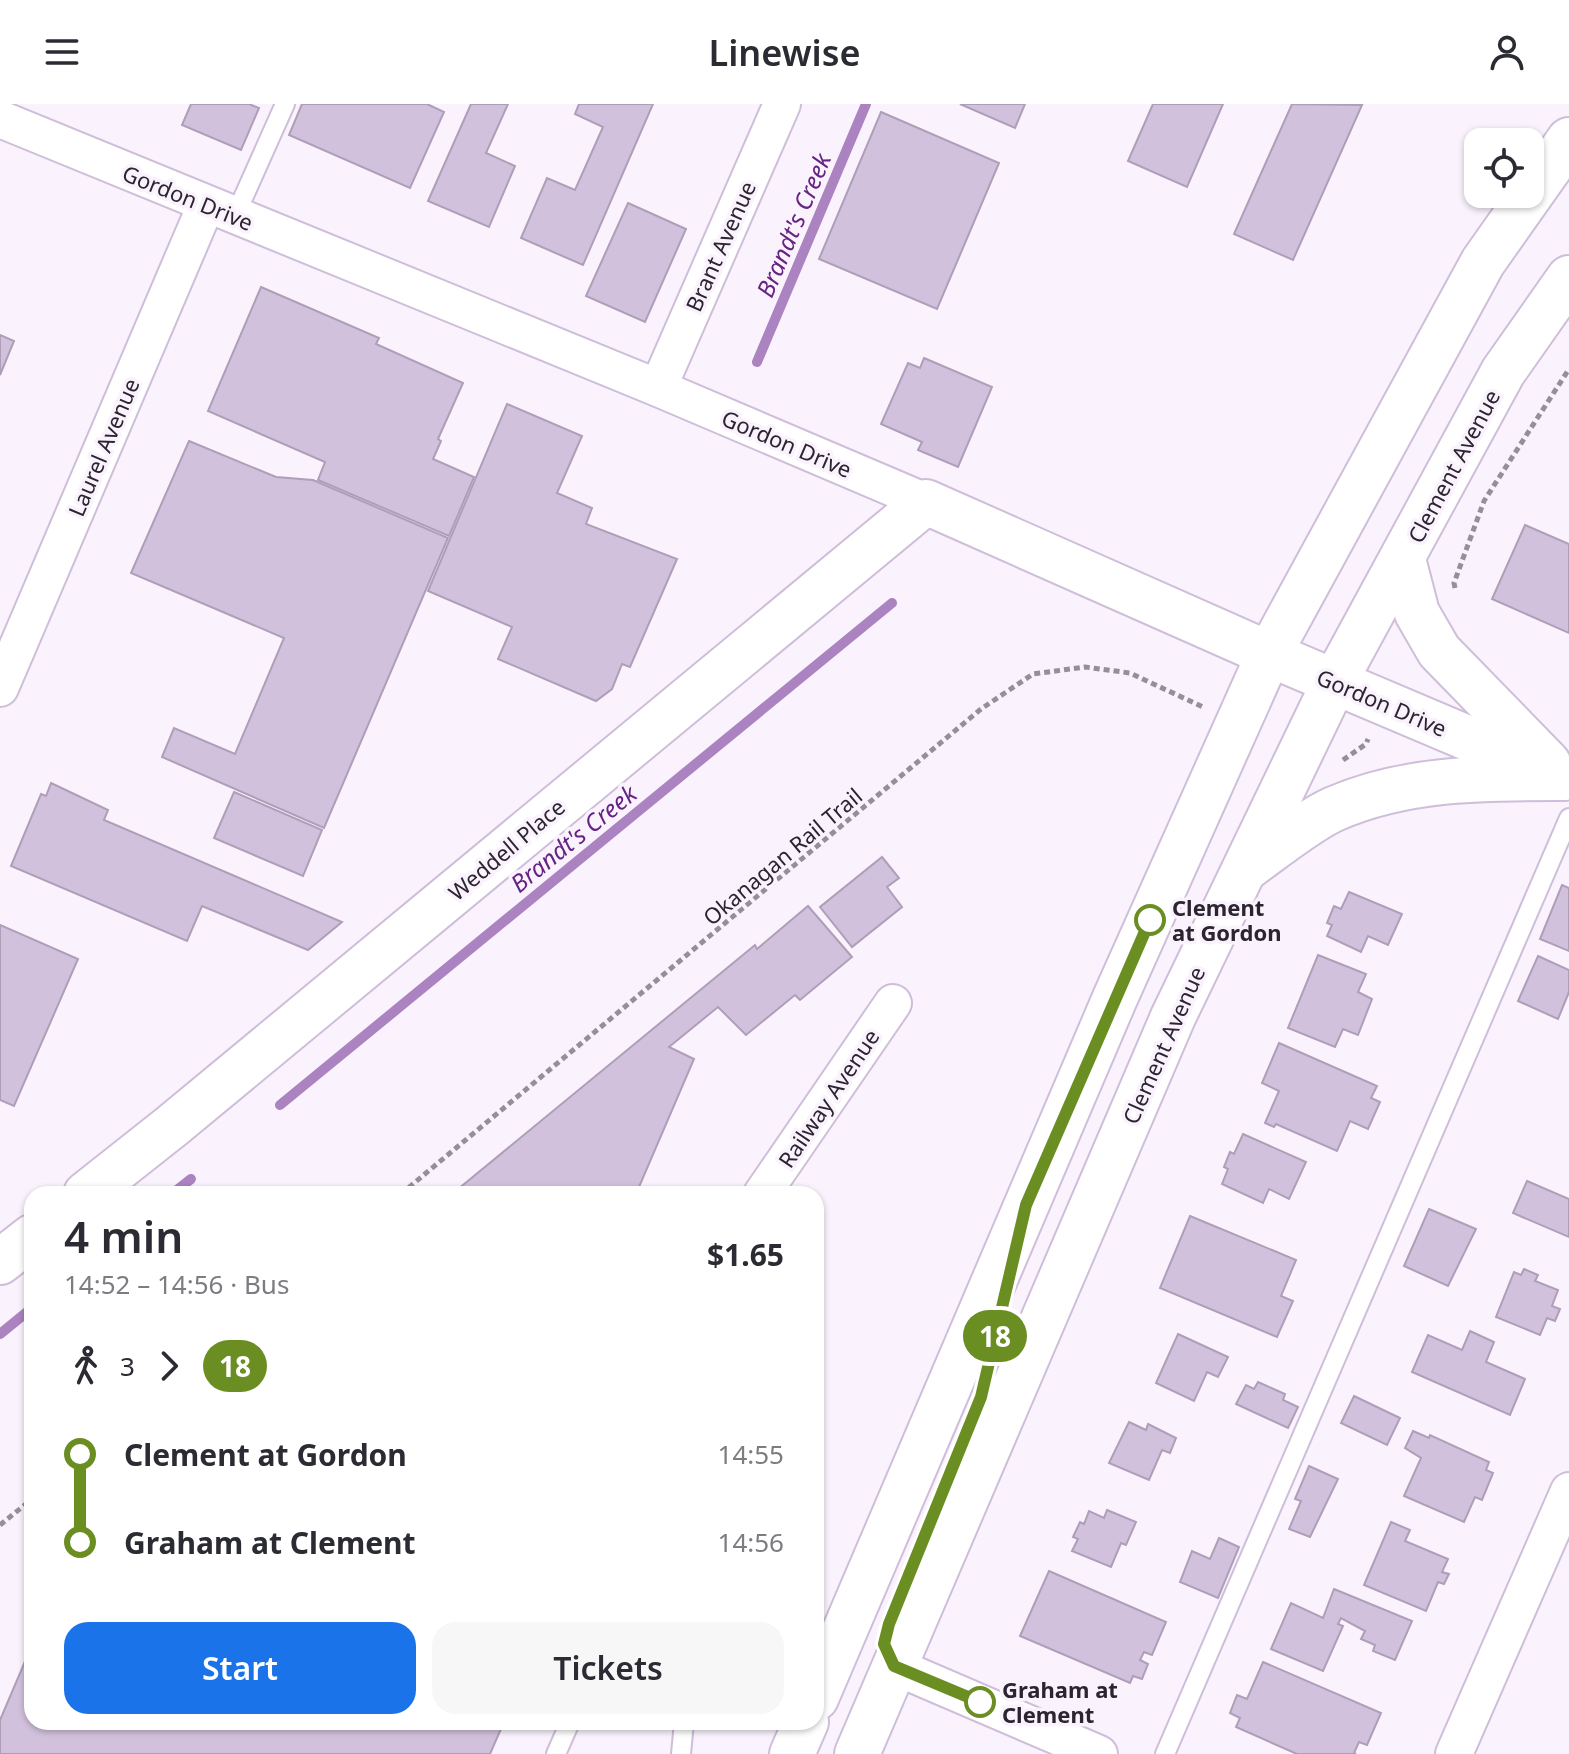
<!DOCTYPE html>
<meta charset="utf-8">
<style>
:root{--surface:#fff;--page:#f7f7f7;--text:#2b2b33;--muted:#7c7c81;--accent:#1a73e8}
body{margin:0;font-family:"Noto Sans",sans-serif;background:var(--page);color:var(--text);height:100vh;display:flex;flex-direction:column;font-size:30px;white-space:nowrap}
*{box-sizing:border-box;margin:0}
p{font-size:26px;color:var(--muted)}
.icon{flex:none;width:44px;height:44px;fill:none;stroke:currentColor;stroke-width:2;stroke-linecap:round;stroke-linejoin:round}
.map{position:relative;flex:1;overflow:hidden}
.drawer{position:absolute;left:24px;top:1082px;width:800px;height:544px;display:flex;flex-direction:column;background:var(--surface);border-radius:24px;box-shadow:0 2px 6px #0004}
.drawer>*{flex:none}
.badge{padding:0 16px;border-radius:26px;font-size:28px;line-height:52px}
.controls{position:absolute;left:1464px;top:24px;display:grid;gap:16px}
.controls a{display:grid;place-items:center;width:80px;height:80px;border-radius:16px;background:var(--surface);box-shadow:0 2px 6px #0004;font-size:40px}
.map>.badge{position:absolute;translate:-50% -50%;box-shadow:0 0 0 4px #fff}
.legs{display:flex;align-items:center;gap:12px;height:88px;padding:0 40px;font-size:26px}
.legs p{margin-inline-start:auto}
.overview{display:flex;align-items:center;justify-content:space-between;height:136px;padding:0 40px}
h1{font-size:44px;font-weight:600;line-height:60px}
.cta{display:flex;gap:16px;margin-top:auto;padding:16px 40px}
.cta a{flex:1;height:92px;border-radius:24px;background:var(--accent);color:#fff;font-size:32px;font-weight:600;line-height:92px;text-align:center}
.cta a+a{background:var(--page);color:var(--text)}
ul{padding:0 40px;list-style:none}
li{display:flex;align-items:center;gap:28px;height:88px;font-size:30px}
li i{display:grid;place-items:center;width:12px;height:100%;margin:0 10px;background:currentColor}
li i::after{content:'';width:20px;height:20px;margin:-10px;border:6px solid;border-radius:50%;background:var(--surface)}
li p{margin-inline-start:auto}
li:first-child i{background:linear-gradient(#0000 50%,currentColor 0)}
li:last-child i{background:linear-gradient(currentColor 50%,#0000 0)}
header{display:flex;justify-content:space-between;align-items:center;height:104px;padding:0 40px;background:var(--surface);font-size:36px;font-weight:600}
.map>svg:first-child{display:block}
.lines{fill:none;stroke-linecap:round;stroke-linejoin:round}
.stream{stroke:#aa83c0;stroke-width:10}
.building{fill:#d2c1dc;stroke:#af9eb8;stroke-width:2}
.service-casing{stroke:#cfbed9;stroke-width:22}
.minor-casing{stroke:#cfbed9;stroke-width:40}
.tertiary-casing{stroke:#cfbed9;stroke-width:48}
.secondary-casing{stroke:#cfbed9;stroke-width:48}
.path{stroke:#968f9a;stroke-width:5;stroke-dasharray:6 4;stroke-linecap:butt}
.service{stroke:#fff;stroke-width:18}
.minor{stroke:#fff;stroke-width:36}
.tertiary{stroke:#fff;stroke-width:44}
.secondary{stroke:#fff;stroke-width:44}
.line-1-casing{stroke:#fff;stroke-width:18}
.line-1{stroke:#6b8e23;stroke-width:12}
.stop-1-dot{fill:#fff;stroke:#6b8e23;stroke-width:4}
.labels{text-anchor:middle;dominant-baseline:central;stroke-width:7;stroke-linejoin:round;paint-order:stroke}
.street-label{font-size:22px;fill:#2b252f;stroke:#faf3fe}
.stop-label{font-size:22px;font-weight:bold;fill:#2b252f;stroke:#faf3fe;text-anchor:start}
.water-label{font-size:24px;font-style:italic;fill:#652383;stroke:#faf3fe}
</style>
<header><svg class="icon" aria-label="menu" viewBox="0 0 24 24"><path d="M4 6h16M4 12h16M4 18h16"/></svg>Linewise<svg class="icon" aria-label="person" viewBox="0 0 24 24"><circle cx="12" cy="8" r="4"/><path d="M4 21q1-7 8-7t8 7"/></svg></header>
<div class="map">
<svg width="1569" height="1650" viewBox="0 0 1569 1650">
<rect width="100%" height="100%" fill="#faf3fe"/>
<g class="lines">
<g class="stream">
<path d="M757,258l109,-258"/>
<path d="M280,1001l612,-502"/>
<path d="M172,1090l19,-15"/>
<path d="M0,1230l32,-26"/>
</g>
</g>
<g class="building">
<path d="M191,0h58l10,4 -18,42 -59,-25z"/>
<path d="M302,0h125l17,8 -34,76 -121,-53z"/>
<path d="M471,0h37l-22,49 29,13 -26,61 -61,-26z"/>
<path d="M579,0h74l-70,161 -62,-27 26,-60 28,12 28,-63 -28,-13z"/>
<path d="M960,0h65l-10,24z"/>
<path d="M1153,0h70l-36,83 -59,-26z"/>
<path d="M1292,0l70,1 -69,155 -59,-26z"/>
<path d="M881,8l118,51 -62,146 -118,-50z"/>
<path d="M628,99l58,26 -41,93 -59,-26z"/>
<path d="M261,183l118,51 -3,6 87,39 -25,56 3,2 -8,18 41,18 -25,59 -131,-56 7,-18 -117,-51z"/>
<path d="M0,231l14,6 -14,34z"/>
<path d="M924,254l68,29 -34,80 -40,-17 4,-8 -41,-18 27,-61 12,5z"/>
<path d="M507,300l75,32 -25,57 35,15 -6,16 91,35 -47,108 -8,-3 -10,25 -16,12 -98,-42 14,-32 -84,-36z"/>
<path d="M189,337l87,36 37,3 135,58 -124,290 -162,-71 12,-29 61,26 49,-116 -153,-65z"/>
<path d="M1525,421l44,19v89l-77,-34z"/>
<path d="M51,679l57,27 -4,10 238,102 -34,28 -106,-44 -15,35 -176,-75 30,-72 5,2z"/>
<path d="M234,688l88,38 -19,46 -89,-38z"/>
<path d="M882,753l17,21 -12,9 15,20 -50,40 -32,-40z"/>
<path d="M1562,781l7,3v63l-29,-12z"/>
<path d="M1349,788l53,22 -14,31 -20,-9 -7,16 -34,-16 5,-11 -5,-2 7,-17 7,3z"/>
<path d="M808,802l44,51 -52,43 -5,-5 -49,40 -28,-28 -49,40 25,12 -58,135h-184l303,-249 2,4z"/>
<path d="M0,821l78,34 -64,147 -14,-6z"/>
<path d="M1318,851l48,19 -8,18 14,7 -14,36 -15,-6 -8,18 -47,-19z"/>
<path d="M1538,852l31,14v22l-11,27 -40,-18z"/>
<path d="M1279,939l98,43 -6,12 9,4 -12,27 -18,-8 -13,30 -61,-27 -2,3 -9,-4 14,-32 -17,-8z"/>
<path d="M1243,1030l63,28 -17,37 -20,-10 -6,14 -41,-19 6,-15 -4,-2 6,-15 4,2z"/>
<path d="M1527,1077l42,18v38l-56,-24z"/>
<path d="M1429,1105l47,20 -28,57 -44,-20z"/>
<path d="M1190,1112l106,44 -15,36 12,5 -16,36 -117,-49z"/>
<path d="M1524,1165l14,6 -3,6 23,9 -6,16 8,3 -5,12 -8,-3 -7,17 -44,-18 18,-45 7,3z"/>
<path d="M1470,1227l24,11 -8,20 39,17 -15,36 -98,-43 16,-37 34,15z"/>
<path d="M1178,1230l50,23 -10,20 -11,-5 -13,29 -38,-18z"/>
<path d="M1258,1278l27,12 -2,6 15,7 -10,21 -52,-24 10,-19 8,4z"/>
<path d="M1354,1292l46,22 -13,27 -46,-22z"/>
<path d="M1129,1318l17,8 2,-6 28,14 -6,15 -8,-3 -13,30 -40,-17z"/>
<path d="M1413,1327l16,7 1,-3 59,27 -3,8 7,3 -11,27 -7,-3 -11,25 -60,-26 17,-38 -16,-10z"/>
<path d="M1309,1362l29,13 -28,58 -21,-8 12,-28 -6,-2z"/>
<path d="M1107,1406l29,12 -10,23 -5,-2 -10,24 -39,-16 6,-12 -5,-2 7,-15 4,2 5,-13 15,7z"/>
<path d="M1391,1418l19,8 -5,11 43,18 -6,13 7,2 -5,10 -6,-2 -12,29 -62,-26z"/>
<path d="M1219,1434l20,9 -21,51 -38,-16 12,-31 18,8z"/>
<path d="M1049,1467l117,51 -14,33 -8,-3 -4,8 8,4 -6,15 -9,-3 -3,7 -110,-47z"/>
<path d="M1334,1485l78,32 -17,39 -22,-9 2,-6 -14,-6 4,-8 -24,-13 -3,6 5,2 -20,45 -52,-22 20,-46 32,15z"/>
<path d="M32,1541v77h472l-14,32h-490v-34z"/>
<path d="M1263,1558l118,51 -14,32 -8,-3 -5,11 2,1h-59l-61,-27 4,-9 -10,-5 7,-18 10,4z"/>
</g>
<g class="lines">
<g class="service-casing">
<g id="service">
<path d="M235,112l50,-112"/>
<path d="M556,1650l14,-32"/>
<path d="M681,1650l3,-32"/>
<path d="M1165,1650l404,-936"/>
</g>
</g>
<g class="minor-casing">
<g id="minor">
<path d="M0,15l658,269 268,114"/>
<path d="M658,284l124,-284"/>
<path d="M0,584l206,-483"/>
<path d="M762,1090l131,-191"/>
<path d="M894,1562l205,88"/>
<path d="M1454,1650l115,-263"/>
</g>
</g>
<g class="tertiary-casing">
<g id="tertiary">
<path d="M86,1090l86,-68 754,-624 343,152"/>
<path d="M0,1158l32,-25"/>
</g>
</g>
<g class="secondary-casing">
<g id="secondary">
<path d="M1403,455l14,54 22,38 109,112"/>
<path d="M1269,550l274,116"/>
<path d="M1248,763c24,-17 61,-47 86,-58 73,-32 152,-31 230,-31"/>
<path d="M816,1594l299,-700 154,-344 214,-392 86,-122"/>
<path d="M792,1650l14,-32"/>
<path d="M857,1650l316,-737 162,-336 168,-309 66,-94"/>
</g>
</g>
<g class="path">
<path d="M1455,484l-1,-5 30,-82 85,-132"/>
<path d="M1343,656l23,-16 2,-5"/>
<path d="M401,1090l580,-485 52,-35 52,-7 45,6 75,35"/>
<path d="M0,1421l32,-26"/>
</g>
<use href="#service" class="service"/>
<use href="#minor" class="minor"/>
<use href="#tertiary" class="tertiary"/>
<use href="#secondary" class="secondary"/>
</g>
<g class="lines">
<g class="line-1-casing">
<path id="line-1" d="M980,1598l-86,-36 -10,-22 5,-20 92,-227 45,-192 124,-285"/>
</g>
<use href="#line-1" class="line-1"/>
</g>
<g class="stop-1-dot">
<circle cx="1150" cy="816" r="14"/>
<circle cx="980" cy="1598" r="14"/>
</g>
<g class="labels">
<g class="street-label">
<text transform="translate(188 93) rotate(22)">Gordon Drive</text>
<text transform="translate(720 142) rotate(-66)">Brant Avenue</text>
<text transform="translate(787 339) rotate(23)">Gordon Drive</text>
<text transform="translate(103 343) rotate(-67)">Laurel Avenue</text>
<text transform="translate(1453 362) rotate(-62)">Clement Avenue</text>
<text transform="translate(1382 598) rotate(23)">Gordon Drive</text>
<text transform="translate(506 745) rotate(-40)">Weddell Place</text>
<text transform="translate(782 752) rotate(-40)">Okanagan Rail Trail</text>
<text transform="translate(1163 941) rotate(-66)">Clement Avenue</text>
<text transform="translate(828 994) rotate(-56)">Railway Avenue</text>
</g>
<g class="stop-label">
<text x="1172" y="803">Clement<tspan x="1172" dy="25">at Gordon</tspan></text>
<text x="1002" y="1585">Graham at<tspan x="1002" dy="25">Clement</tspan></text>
</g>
<g class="water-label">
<text transform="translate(793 121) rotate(-67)">Brandt's Creek</text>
<text transform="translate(573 734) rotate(-39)">Brandt's Creek</text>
</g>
</g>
</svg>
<div class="controls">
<a><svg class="icon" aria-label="locate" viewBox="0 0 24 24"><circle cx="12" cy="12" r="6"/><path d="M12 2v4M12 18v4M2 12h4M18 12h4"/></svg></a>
</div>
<b class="badge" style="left:995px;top:1232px;background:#6b8e23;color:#fff">18</b>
<section class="drawer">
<div class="overview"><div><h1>4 min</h1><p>14:52 – 14:56 · Bus</p></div><b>$1.65</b></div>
<div class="legs"><svg class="icon" aria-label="walk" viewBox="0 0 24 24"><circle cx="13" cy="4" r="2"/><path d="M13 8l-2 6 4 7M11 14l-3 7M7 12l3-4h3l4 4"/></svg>3<svg class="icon" aria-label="forward" viewBox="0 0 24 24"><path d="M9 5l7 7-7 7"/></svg><b class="badge" style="background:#6b8e23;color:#fff">18</b></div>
<ul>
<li><i style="color:#6b8e23"></i><b>Clement at Gordon</b><p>14:55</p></li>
<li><i style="color:#6b8e23"></i><b>Graham at Clement</b><p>14:56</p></li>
</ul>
<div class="cta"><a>Start</a><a>Tickets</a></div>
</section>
</div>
